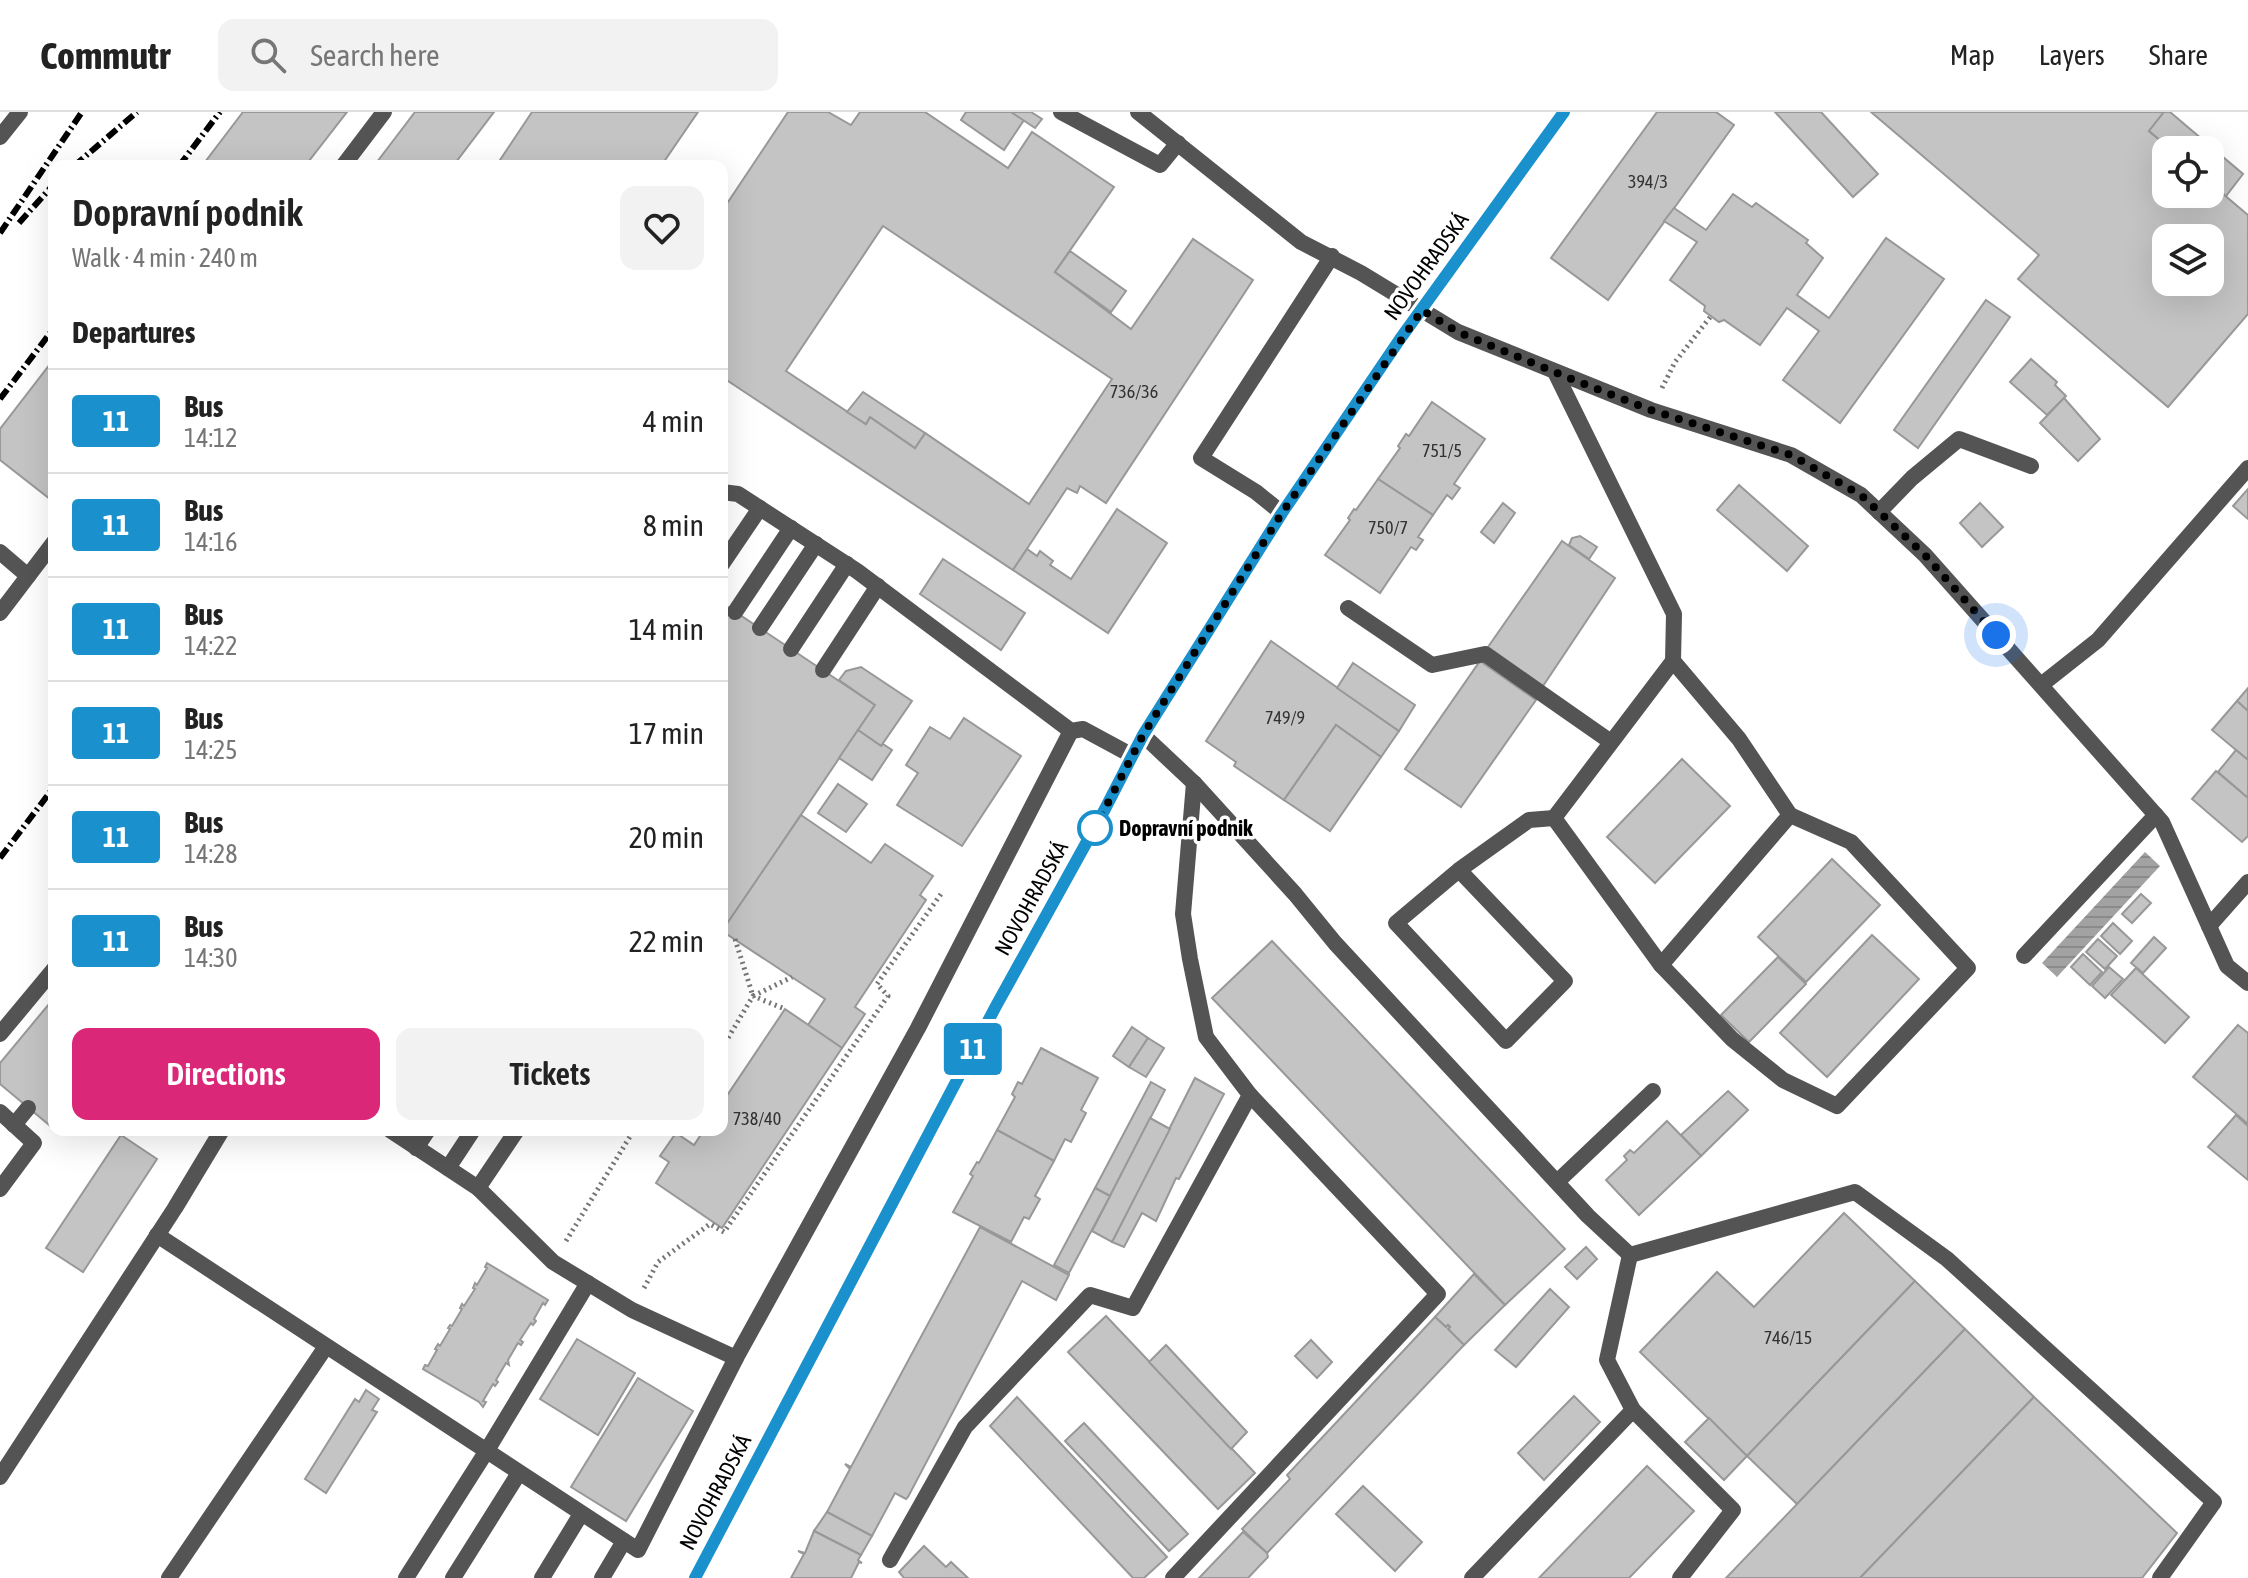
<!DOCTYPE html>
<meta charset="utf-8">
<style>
:root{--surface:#fff;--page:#f2f2f2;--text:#222;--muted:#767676;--line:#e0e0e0;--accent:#db2777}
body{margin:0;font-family:"Asap Condensed",sans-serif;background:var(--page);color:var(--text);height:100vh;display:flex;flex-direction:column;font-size:30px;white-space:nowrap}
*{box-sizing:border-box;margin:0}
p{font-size:26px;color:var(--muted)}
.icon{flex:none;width:44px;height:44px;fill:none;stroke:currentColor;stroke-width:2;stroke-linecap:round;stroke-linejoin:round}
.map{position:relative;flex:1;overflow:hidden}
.panel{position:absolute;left:48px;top:48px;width:680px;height:976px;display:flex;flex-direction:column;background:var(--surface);border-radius:16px;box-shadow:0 8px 32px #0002}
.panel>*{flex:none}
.badge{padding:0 16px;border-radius:6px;font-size:28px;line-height:52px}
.tools{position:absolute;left:2152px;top:24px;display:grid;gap:16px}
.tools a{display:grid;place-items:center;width:72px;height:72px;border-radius:16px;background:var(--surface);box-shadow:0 8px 32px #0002;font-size:40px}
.you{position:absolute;width:40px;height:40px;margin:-20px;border:6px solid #fff;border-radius:50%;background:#1a73e8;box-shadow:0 0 0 12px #1a73e833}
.map>.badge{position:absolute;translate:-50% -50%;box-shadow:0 0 0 4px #fff}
h2{padding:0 24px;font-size:30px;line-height:72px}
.round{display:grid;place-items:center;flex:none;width:84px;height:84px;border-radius:16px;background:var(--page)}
.head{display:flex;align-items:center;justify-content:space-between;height:136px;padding:0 24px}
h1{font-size:38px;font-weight:600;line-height:60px}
.action{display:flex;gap:16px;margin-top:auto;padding:16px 24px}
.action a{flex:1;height:92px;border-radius:16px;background:var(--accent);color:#fff;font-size:32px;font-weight:600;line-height:92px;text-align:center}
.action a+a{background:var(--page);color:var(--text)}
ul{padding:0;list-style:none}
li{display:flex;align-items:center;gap:24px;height:104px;padding:0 24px;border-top:2px solid var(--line)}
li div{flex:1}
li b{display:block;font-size:30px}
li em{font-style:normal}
li .badge{min-width:88px;font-weight:700;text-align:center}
header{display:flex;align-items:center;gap:48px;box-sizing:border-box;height:112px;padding:0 40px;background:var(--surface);border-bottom:2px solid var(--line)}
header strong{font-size:38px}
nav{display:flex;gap:44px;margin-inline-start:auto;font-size:28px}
.search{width:560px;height:72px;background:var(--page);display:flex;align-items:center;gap:20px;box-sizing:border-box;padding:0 28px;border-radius:16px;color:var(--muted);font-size:30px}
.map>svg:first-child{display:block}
.water{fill:url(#water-rules)}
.building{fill:#c4c4c4;stroke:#989898;stroke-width:2;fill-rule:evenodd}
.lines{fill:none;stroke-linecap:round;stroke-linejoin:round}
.path{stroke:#767676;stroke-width:5;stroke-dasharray:2 4;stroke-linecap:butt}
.lane{stroke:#545454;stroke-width:16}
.secondary{stroke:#212121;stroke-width:16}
.rail{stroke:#000;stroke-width:6;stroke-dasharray:12 4 2 4;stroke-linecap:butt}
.line-casing{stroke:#fff;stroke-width:18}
.line{stroke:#1a91cc;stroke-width:12}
.walk{stroke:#000;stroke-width:8;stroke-dasharray:0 14.4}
.stop-dot{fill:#fff;stroke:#1a91cc;stroke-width:4}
.labels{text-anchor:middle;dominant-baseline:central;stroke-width:7;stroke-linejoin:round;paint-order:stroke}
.number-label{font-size:18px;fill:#313131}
.street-label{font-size:22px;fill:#000;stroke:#fff}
.stop-label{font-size:22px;font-weight:bold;fill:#000;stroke:#fff;text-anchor:start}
</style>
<header>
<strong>Commutr</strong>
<div class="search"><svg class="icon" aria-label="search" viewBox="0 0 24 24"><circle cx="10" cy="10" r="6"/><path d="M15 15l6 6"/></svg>Search here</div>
<nav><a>Map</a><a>Layers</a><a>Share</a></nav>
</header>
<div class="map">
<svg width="2248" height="1466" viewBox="0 0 2248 1466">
<defs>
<pattern id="water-rules" width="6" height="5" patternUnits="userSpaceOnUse" patternTransform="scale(2)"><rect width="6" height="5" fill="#a2a2a2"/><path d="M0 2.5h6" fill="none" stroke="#8a8a8a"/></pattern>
</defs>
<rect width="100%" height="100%" fill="#fff"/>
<path class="water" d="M2145,740l15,14 -103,111 -15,-14z"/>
<g class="building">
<path d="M243,0h104l-42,54h-103z"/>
<path d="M415,0h79l-41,54h-79z"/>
<path d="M532,0h166l-37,54h-165z"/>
<path d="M788,0h40l23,13 9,-13h65l83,56 24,-36 82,55 -59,85 76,57 62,-90 60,41 -147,223 -26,-17 -3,7 -10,-5 -54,82 -291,-193v-166zM883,114l229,153 -83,125 -104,-71 -10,15 -45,-31 -4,7 -80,-53z"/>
<path d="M966,0h45l13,8 -20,30 -43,-30z"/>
<path d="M1011,0h20l11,7 -7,9z"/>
<path d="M1657,0h59l18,13 -126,175 -57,-42z"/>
<path d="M1775,0h46l57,62 -25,23z"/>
<path d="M1871,0h293l-15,19 23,19h-6v44h44v-11l38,32v99l-80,93 -150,-128 21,-24zM2166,126h44v44h-44z"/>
<path d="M2164,0h6l73,62 -17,22 -16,-13v-33h-38l-23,-19z"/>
<path d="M1733,82l19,13 4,-4 52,37 -2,3 17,15 -26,37 32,23 57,-80 58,41 -104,144 -57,-43 36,-49 -32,-23 -27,37 -36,-25 -5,2 -15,-11 1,-5 -35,-26 27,-38 -33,-21 10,-13 32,22z"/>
<path d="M1070,139l56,40 -15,21 -56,-40z"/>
<path d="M1986,188l24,17 -92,131 -24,-18z"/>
<path d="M54,247v135l-4,5 -50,-39v-31z"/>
<path d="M2031,247l26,23 -2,3 11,11 -19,19 -37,-33z"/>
<path d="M863,280l62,41 -10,15 -45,-31 -4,7 -19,-12z"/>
<path d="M2064,286l36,41 -22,22 -38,-38z"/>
<path d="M1432,290l53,37 -31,45 6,4 -8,11 -5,-4 -14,20 -55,-36 22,-31 -2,-2 8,-12 3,2z"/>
<path d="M1378,367l55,36 -15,22 5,3 -7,10 -5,-3 -31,46 -55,-38 25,-35 -2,-2 6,-9 2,1z"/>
<path d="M1739,373l69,61 -21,25 -70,-61z"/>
<path d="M2248,377v30l-15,-13z"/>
<path d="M1503,391l12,10 -21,30 -13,-11z"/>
<path d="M1980,391l23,24 -21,20 -22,-24z"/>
<path d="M1117,397l50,34 -59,90 -95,-63 14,-21 10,7 3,-5 13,10 -3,4 21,14z"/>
<path d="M1580,424l17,11 -8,12 -20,-14 3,-7z"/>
<path d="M1562,429l53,37 -72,108 -55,-39z"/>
<path d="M943,447l82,54 -24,37 -81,-56z"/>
<path d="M722,491l153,102 -153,227z"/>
<path d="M1271,529l128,90 -18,26 -45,-32 -52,75 -50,-34 2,-4 -30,-21z"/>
<path d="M1480,549l56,39 -75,107 -56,-38z"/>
<path d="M1353,551l62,42 -16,26 -62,-43z"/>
<path d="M861,555l51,34 -31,45 -23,-16 17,-25 -36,-25 7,-9z"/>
<path d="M2248,576v23l-11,-10z"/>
<path d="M2237,589l11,10v49l-36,-30z"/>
<path d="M964,606l57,38 -59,90 -65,-41 21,-32 -12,-8 24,-38 20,12z"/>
<path d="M1336,613l45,32 -51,74 -46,-31z"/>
<path d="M858,618l23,16 2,-2 9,6 -20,30 -33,-22z"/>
<path d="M2236,638l12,10v38l-30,-26z"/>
<path d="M1682,647l48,47 -75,77 -48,-46z"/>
<path d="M2216,659l32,27v38l-6,6 -50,-43z"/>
<path d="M838,672l29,20 -21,28 -28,-19z"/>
<path d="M801,703l70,48 14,-19 48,32 -13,19 6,5 -71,107 10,7 -23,34 -34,-23 17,-26 -103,-68z"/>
<path d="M1832,747l48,46 -74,77 -48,-45z"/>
<path d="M2141,782l10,9 -19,20 -10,-9z"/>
<path d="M2113,811l19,18 -12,13 -19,-18z"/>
<path d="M1872,823l47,44 -92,98 -47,-44z"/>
<path d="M2154,825l12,11 -23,25 -12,-10z"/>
<path d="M2098,827l19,17 -12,13 -19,-17z"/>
<path d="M1272,829l293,308 -60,56 -293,-307z"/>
<path d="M2083,842l19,18 -12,13 -19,-18z"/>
<path d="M1778,845l28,27 -57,58 -28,-27z"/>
<path d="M2109,855l14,12 -18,19 -13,-12z"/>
<path d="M2136,856l53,49 -24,26 -54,-48z"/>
<path d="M54,886v131l-54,-45v-21z"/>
<path d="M785,897l57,39 -120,180 -66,-45 13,-21 -9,-6 16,-23 18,12 10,-15h18v-27z"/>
<path d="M2238,913l10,8v91l-55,-47z"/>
<path d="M1132,915l16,11 -19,29 -16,-11z"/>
<path d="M1148,926l16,10 -18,29 -17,-10z"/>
<path d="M1041,936l57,30 -17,32 5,3 -15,29 -6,-3 -11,22 -57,-31 18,-33 -3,-3 6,-12 4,2z"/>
<path d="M1195,966l29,16 -45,85 -3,-1 -20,43 -14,-8 -18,34 -12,-5z"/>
<path d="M1151,970l14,8 -55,106 -15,-8z"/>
<path d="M1728,979l20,19 -47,46 -20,-21z"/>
<path d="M2236,1003l12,11v54l-40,-33z"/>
<path d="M1150,1006l20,11 -58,113 -20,-11z"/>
<path d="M1667,1009l34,35 -62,59 -33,-35 21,-20 -3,-4 6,-6 4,3z"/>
<path d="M997,1018l57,31 -19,35 5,3 -11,20 -5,-2 -13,25 -58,-30 20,-36 -3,-2 7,-12 2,1z"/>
<path d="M121,1023l36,24 -74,113 -37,-24z"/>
<path d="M1095,1076l15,8 -41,77 -15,-8z"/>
<path d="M1844,1101l71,68 -168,175 -107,-104 77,-80 37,35z"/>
<path d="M980,1115l89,48 -13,25 -34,-19 -114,216 -2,2 -11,-6 -23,43 -45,-24 23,-43 -5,-5 6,3z"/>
<path d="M1586,1135l11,12 -20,20 -12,-12z"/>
<path d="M487,1151l61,37 -3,5 -2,-2 -9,16 2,2 -3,4 -2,-2 -11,17 3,2 -2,3 -3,-2 -10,17 1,5 -3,-2 -10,17 2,2 -3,4 -2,-2 -10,17 3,1 -3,5 -4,-5 -56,-33 2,-4 3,1 9,-16 -2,-1 3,-5 2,2 10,-17 -2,-1 2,-3 2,1 10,-17 -2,-1 2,-4 2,2 11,-17 -2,-1 2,-5 2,2 10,-17 -2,-1z"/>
<path d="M1474,1162l31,31 -41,40 -16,-16 2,-2 -2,-2 -2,2 -11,-10z"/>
<path d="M1915,1169l50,48 -168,175 -50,-48z"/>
<path d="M1550,1177l19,18 -53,60 -21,-17z"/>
<path d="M1106,1204l149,157 -37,36 -150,-157z"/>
<path d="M1435,1205l11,10 2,-2 2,2 -2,2 16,16 -197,208 -25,-24 48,-50 -3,-4z"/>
<path d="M1965,1217l69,68 -174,181h-134z"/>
<path d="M577,1227l58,34 -37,62 -58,-36z"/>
<path d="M1311,1228l21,22 -15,16 -22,-22z"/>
<path d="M1166,1233l81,87 -16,17 -82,-87z"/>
<path d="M638,1266l55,33 -67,110 -55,-34z"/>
<path d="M366,1278l13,9 -7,11 5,2 -51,81 -21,-14 50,-80 4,3z"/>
<path d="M1574,1284l26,26 -56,58 -26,-27z"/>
<path d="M1017,1285l150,160 -23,21h-11l-143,-152z"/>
<path d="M2034,1285l143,136 -35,45h-282z"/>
<path d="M1709,1306l38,38 -23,24 -39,-38z"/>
<path d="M1084,1311l104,111 -19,17 -104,-110z"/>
<path d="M1647,1354l47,45 -65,67h-90z"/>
<path d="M1363,1374l59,56 -27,29 -59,-57z"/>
<path d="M827,1400l45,24 -11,19 -47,-24z"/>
<path d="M814,1419l47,24 -3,5 4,3 -3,-1 -8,16h-60l13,-24 -6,-3 7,2z"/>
<path d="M1243,1420l24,21 1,4 -20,21h-49z"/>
<path d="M924,1434l22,21 5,-5 17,16h-64l-5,-6z"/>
</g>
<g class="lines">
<g class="path">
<path d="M1662,276l13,-26 36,-46"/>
<path d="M735,827l18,57 39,-19"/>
<path d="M722,936l31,-52 32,13"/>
<path d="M566,1129l68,-111"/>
<path d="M644,1176l14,-26 52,-38 14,8 164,-236 -11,-12 64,-90"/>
</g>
<g class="lane">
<path d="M1061,0l99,53 18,-22"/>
<path d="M1138,0l163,130 60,31 97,59 193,78 140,45 70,40 64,60 237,267 65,144 21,17"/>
<path d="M0,25l20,-25"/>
<path d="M343,54l41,-54"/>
<path d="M1555,260l119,242 -1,47 -119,157 107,147 129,-150 -51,-76 -66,-78"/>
<path d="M722,380l16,2 119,77 214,160 12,-2 50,27"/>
<path d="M1879,400l33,-34 47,-39 72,27"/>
<path d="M1282,401l-26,-21 -55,-34 131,-202"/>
<path d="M0,440l28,24"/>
<path d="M722,452l38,-56"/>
<path d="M1348,496l84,57 53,-11 126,88"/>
<path d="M735,500l56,-84"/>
<path d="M0,501l54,-71"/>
<path d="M760,516l56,-84"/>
<path d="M791,537l56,-85"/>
<path d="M823,558l55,-84"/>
<path d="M2041,573l57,-45 150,-172"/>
<path d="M1143,623l51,48 101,111 40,49 253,273 42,39 225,-63 92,67 267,243 -54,76"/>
<path d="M1459,758l-63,53 110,118 59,-60 -106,-111 70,-50 25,-2"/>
<path d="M2209,814l39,-44"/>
<path d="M2024,844l132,-141"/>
<path d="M1661,853l71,74 51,41 54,26 131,-138 -117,-126 -61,-27"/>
<path d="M0,922l54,-65"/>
<path d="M0,1000l34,31 -34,46"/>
<path d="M14,1013l14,-17"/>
<path d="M390,1018l88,58 75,74 79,48 104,48"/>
<path d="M416,1036l12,-18"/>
<path d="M448,1056l25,-38"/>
<path d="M1557,1070l96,-91"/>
<path d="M478,1076l39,-58"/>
<path d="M157,1123l481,315 98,-192 182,-330 153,-297"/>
<path d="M1633,1298l100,100 -53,68"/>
<path d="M0,1365l175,-269 47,-78"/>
<path d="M890,1448l75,-133 125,-132 43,13 117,-213 -44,-58 -16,-78 -7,-45 11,-131"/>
<path d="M169,1466l156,-230"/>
<path d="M406,1466l80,-126 102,-169"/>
<path d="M453,1466l66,-105"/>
<path d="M542,1466l39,-64"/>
<path d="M602,1466l22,-37"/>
<path d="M1173,1466l265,-284 -188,-199"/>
<path d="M1472,1466l161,-168 -26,-50 23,-105"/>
</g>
<path class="secondary" d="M695,1466l301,-572 109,-197 38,-74 139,-222 118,-174 164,-227"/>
<g class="rail">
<path d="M74,54l63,-54"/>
<path d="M179,54l41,-54"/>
<path d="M19,111l35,-39"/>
<path d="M0,121l82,-121"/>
<path d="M0,287l54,-71"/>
<path d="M0,746l54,-71"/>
</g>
</g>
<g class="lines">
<g class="line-casing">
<path id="line" d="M695,1466l301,-572 109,-197 38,-74 139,-222 118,-174 164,-227"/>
</g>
<use href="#line" class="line"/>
<path class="walk" d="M1095,716l48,-93 139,-222 140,-203 36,22 121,50 72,28 140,45 70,40 64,60 71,80"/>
</g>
<circle class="stop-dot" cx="1095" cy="716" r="16"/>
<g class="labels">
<g class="number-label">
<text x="1648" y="69">394/3</text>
<text x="1134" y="279">736/36</text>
<text x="1442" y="338">751/5</text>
<text x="1388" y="415">750/7</text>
<text x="1285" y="605">749/9</text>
<text x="757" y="1006">738/40</text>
<text x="1788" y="1225">746/15</text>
</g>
<g class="street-label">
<text transform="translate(1426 154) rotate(-54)">NOVOHRADSKÁ</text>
<text transform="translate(1031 786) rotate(-61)">NOVOHRADSKÁ</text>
<text transform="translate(715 1380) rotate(-62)">NOVOHRADSKÁ</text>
</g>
<g class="stop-label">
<text x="1119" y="716">Dopravní podnik</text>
</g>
</g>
</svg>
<div class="tools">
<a><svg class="icon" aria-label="locate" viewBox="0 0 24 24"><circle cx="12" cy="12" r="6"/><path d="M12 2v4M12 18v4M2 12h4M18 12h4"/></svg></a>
<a><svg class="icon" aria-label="layers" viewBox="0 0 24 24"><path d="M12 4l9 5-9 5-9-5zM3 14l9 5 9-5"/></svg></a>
</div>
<div class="you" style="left:1996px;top:523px"></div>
<b class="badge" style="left:973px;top:937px;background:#1a91cc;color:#fff">11</b>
<section class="panel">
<div class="head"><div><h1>Dopravní podnik</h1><p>Walk · 4 min · 240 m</p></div><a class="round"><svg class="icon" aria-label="heart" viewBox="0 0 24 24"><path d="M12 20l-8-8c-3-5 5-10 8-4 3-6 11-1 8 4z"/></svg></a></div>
<h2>Departures</h2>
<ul>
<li><span class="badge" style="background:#1a91cc;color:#fff">11</span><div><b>Bus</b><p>14:12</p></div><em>4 min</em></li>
<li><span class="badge" style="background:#1a91cc;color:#fff">11</span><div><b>Bus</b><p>14:16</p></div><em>8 min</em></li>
<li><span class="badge" style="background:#1a91cc;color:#fff">11</span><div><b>Bus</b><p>14:22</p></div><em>14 min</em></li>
<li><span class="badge" style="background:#1a91cc;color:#fff">11</span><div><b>Bus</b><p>14:25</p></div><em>17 min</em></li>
<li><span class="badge" style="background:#1a91cc;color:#fff">11</span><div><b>Bus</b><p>14:28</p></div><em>20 min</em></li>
<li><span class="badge" style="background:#1a91cc;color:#fff">11</span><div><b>Bus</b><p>14:30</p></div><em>22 min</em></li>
</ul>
<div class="action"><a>Directions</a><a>Tickets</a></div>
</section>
</div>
